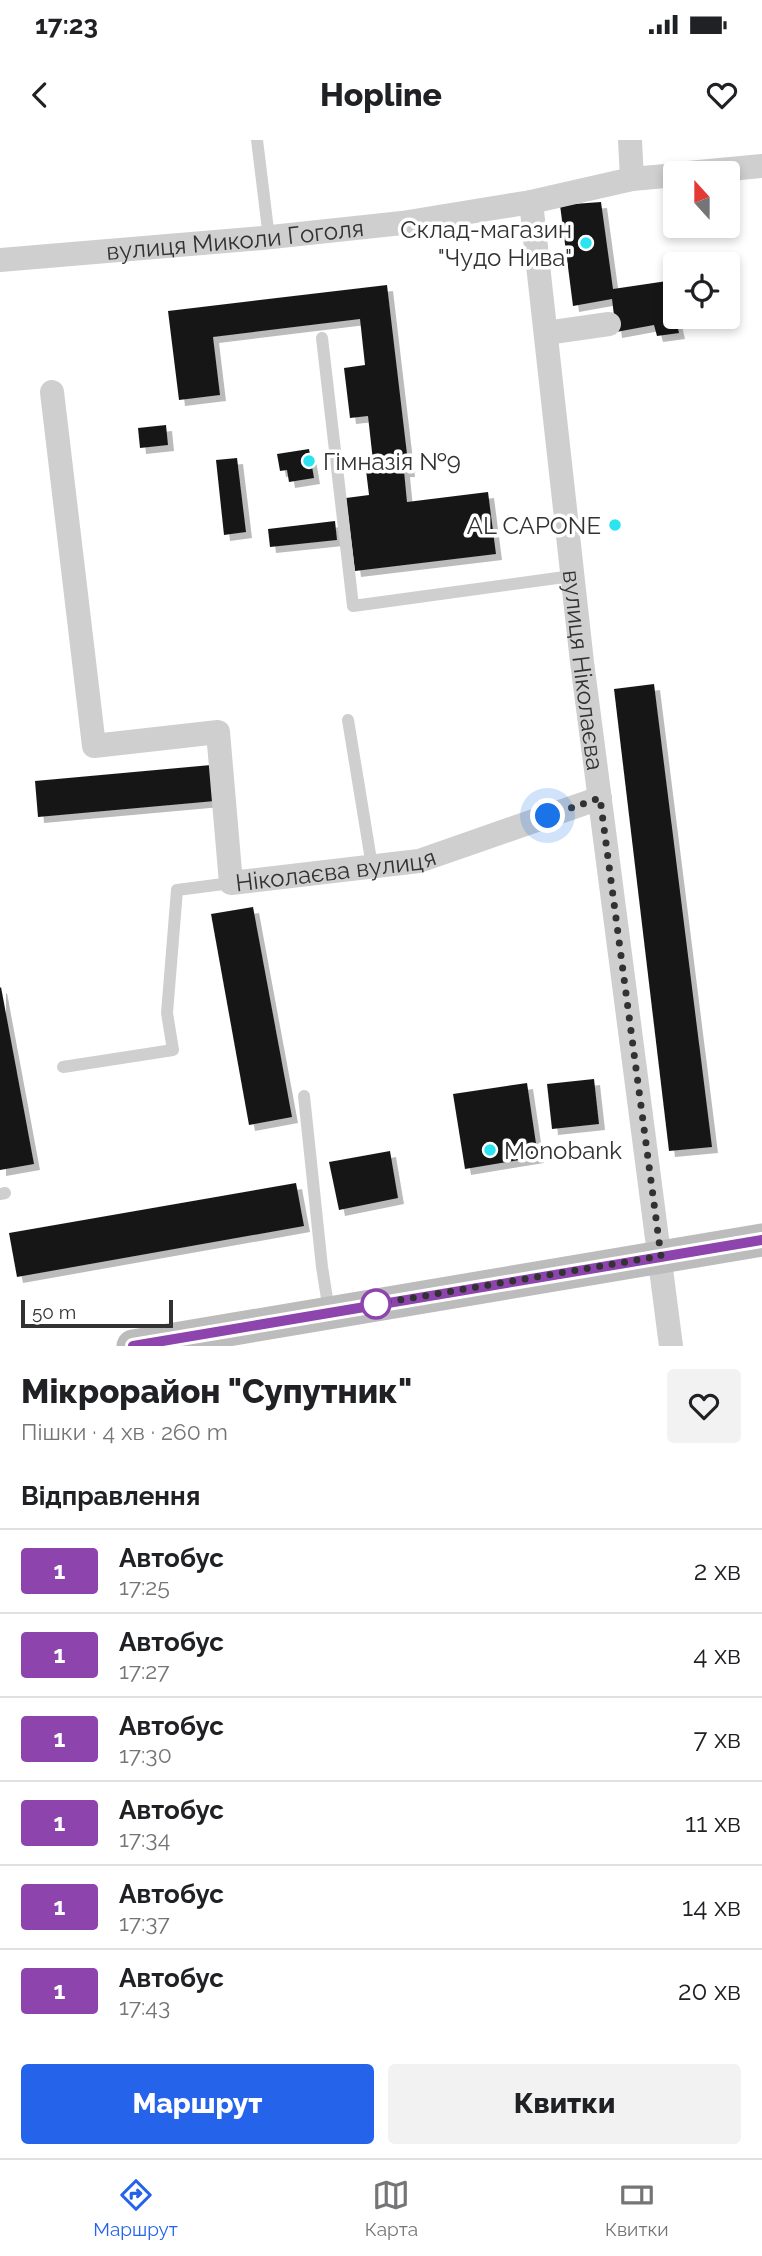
<!DOCTYPE html>
<html lang="uk">
<meta charset="utf-8">
<style>
:root{--surface:#fff;--page:#f2f2f2;--text:#202124;--muted:#757577;--line:#e0e0e0;--accent:#2563eb}
body{margin:0;font-family:Raleway,sans-serif;background:var(--page);color:var(--text);height:100vh;display:flex;flex-direction:column;font-size:26px;white-space:nowrap}
*{box-sizing:border-box;margin:0}
p{font-size:23px;color:var(--muted)}
.icon{flex:none;width:38px;height:38px;fill:none;stroke:currentColor;stroke-width:2;stroke-linecap:round;stroke-linejoin:round}
.map{position:relative;height:1206px;overflow:hidden}
.sheet{display:flex;flex-direction:column;background:var(--surface);flex:1}
.sheet>*{flex:none}
.badge{padding:0 14px;border-radius:5px;font-size:24px;line-height:46px}
.needle{width:46px;rotate:339deg}
.controls{position:absolute;left:663px;top:21px;display:grid;gap:14px}
.controls a{display:grid;place-items:center;width:77px;height:77px;border-radius:7px;background:var(--surface);box-shadow:0 4px 10px #0003;font-size:35px}
.scale{position:absolute;left:21px;bottom:18px;width:152px;box-sizing:border-box;padding-left:7px;border:4px solid #323232;border-top:0;font-size:19px;line-height:24px;white-space:nowrap;color:#323232;-webkit-text-stroke:5px #fff;paint-order:stroke}
.you{position:absolute;width:35px;height:35px;margin:-18px;border:5px solid #fff;border-radius:50%;background:#1a73e8;box-shadow:0 0 0 10px #1a73e833}
.map>.badge{position:absolute;translate:-50% -50%;box-shadow:0 0 0 4px #fff}
h2{padding:0 21px;font-size:26px;line-height:63px}
.round{display:grid;place-items:center;flex:none;width:74px;height:74px;border-radius:7px;background:var(--page)}
.head{display:flex;align-items:center;justify-content:space-between;height:119px;padding:0 21px}
h1{font-size:33px;font-weight:800;line-height:52px}
.primary-button{display:flex;gap:14px;margin-top:auto;padding:14px 21px}
.primary-button a{flex:1;height:80px;border-radius:7px;background:var(--accent);color:#fff;font-size:28px;font-weight:800;line-height:80px;text-align:center}
.primary-button a+a{background:var(--page);color:var(--text)}
ul{padding:0;list-style:none}
li{display:flex;align-items:center;gap:21px;height:84px;padding:0 21px;border-top:2px solid var(--line)}
li div{flex:1}
li b{display:block;font-size:26px}
li em{font-style:normal}
li .badge{min-width:77px;font-weight:700;text-align:center}
.status{display:flex;justify-content:space-between;align-items:center;height:49px;padding:0 35px;background:var(--surface);direction:ltr}
.status svg{height:19px;fill:currentColor}
header{display:flex;justify-content:space-between;align-items:center;height:91px;padding:0 21px;background:var(--surface);font-size:32px;font-weight:800}
.tab-bar{display:flex;justify-content:space-around;align-items:center;height:98px;border-top:2px solid var(--line);background:var(--surface);font-size:19px;color:var(--muted)}
.tab-bar a{display:grid;justify-items:center;gap:4px}
.tab-bar .on{color:var(--accent)}
.map>svg:first-child{display:block}
.building{fill:#191919;filter:url(#shadow)}
.lines{fill:none;stroke-linecap:round;stroke-linejoin:round}
.service{stroke:#cfcfcf;stroke-width:12}
.minor{stroke:#cfcfcf;stroke-width:24}
.secondary{stroke:#bcbcbc;stroke-width:33}
.line-casing{stroke:#fff;stroke-width:16}
.line{stroke:#8e44ad;stroke-width:10}
.walk{stroke:#323232;stroke-width:7;stroke-dasharray:0 12.6}
.poi-dot{fill:#2ce4f1;stroke:#fff;stroke-width:2.5}
.stop-dot{fill:#fff;stroke:#8e44ad;stroke-width:3.5}
.labels{text-anchor:middle;dominant-baseline:central;stroke-width:7;stroke-linejoin:round;paint-order:stroke}
.poi-label{font-size:24px;fill:#323232;stroke:#fff;text-anchor:end}
.street-label{font-size:24px;fill:#323232;stroke:#fff}
</style>
<div class="status"><b>17:23</b><svg viewBox="0 0 49 12"><path d="M0 12V9h3v3zM5 12V6h3v6zM10 12V3h3v9zM15 12V0h3v12zM26 1h20v11H26zM47 4h2v5h-2z"/></svg></div>
<header><svg class="icon" aria-label="back" viewBox="0 0 24 24"><path d="M15 5l-7 7 7 7"/></svg>Hopline<svg class="icon" aria-label="heart" viewBox="0 0 24 24"><path d="M12 20l-8-8c-3-5 5-10 8-4 3-6 11-1 8 4z"/></svg></header>
<div class="map">
<svg width="762" height="1206" viewBox="0 0 762 1206">
<defs>
<filter id="shadow"><feDropShadow dx="6" dy="6" stdDeviation="0" flood-color="#0004"/></filter>
</defs>
<rect width="100%" height="100%" fill="#fff"/>
<g class="building">
<path d="M601,62l12,87 54,-8 12,52 -22,3 -3,-11 -38,7 -4,-33 -39,7 -13,-101z"/>
<path d="M387,145l22,186h-5l3,31 81,-10 8,62 -141,17 -9,-73 23,-3 -4,-33 8,-1 -5,-45 -18,2 -6,-50 21,-3 -5,-46 -147,18 7,58 -41,5 -11,-89z"/>
<path d="M166,285l2,20 -28,3 -2,-20z"/>
<path d="M309,309l5,29 -25,4 -2,-12 -7,1 -3,-17z"/>
<path d="M237,318l9,74 -22,3 -8,-75z"/>
<path d="M335,381l2,19 -67,7 -2,-18z"/>
<path d="M654,544l58,463 -43,4 -55,-462z"/>
<path d="M211,625l4,36 -177,16 -3,-36z"/>
<path d="M253,767l39,210 -43,8 -38,-211z"/>
<path d="M1,847l33,177 -34,6v-182z"/>
<path d="M594,939l5,45 -47,5 -5,-45z"/>
<path d="M527,943l11,74 -73,12 -12,-75z"/>
<path d="M390,1011l8,47 -59,12 -10,-48z"/>
<path d="M296,1043l8,43 -287,51 -8,-44z"/>
</g>
<g class="lines">
<g class="service">
<path d="M257,0l12,98"/>
<path d="M322,198l31,268 219,-30"/>
<path d="M348,580l24,146"/>
<path d="M63,927l110,-17 -6,-37 10,-123 54,-7"/>
<path d="M304,956l18,171 7,44"/>
<path d="M0,1054l5,-1"/>
</g>
<g class="minor">
<path d="M630,0l2,39"/>
<path d="M688,33l74,-7"/>
<path id="s1" d="M531,62l51,460 89,684"/>
<path id="s2" d="M0,120l262,-22 140,-15 129,-21 101,-23 44,-4"/>
<path d="M546,193l63,-9"/>
<path id="s3" d="M52,252l42,354 124,-14 13,151 188,-22 181,-63"/>
</g>
<path class="secondary" d="M133,1206l629,-106"/>
</g>
<g class="lines">
<g class="line-casing">
<path id="line" d="M133,1206l629,-106"/>
</g>
<use href="#line" class="line"/>
<path class="walk" d="M376,1164l285,-48 -61,-458 -52,18"/>
</g>
<g class="poi-dot">
<circle cx="586" cy="103" r="7"/>
<circle cx="309" cy="321" r="7"/>
<circle cx="615" cy="385" r="7"/>
<circle cx="490" cy="1010" r="7"/>
</g>
<circle class="stop-dot" cx="376" cy="1164" r="14"/>
<g class="labels">
<g class="poi-label">
<text x="572" y="89">Склад-магазин<tspan x="572" dy="28">"Чудо Нива"</tspan></text>
<text x="323" y="321" text-anchor="start">Гімназія №9</text>
<text x="601" y="385">AL CAPONE</text>
<text x="504" y="1010" text-anchor="start">Monobank</text>
</g>
<g class="street-label">
<text stroke="none"><textPath href="#s2" startOffset="236">вулиця Миколи Гоголя</textPath></text>
<text stroke="none"><textPath href="#s1" startOffset="471">вулиця Ніколаєва</textPath></text>
<text stroke="none"><textPath href="#s3" startOffset="738">Ніколаєва вулиця</textPath></text>
</g>
</g>
</svg>
<div class="controls">
<a><svg class="needle" viewBox="-14 -14 28 28"><path d="M0-13l5 13h-10z" fill="#e53935"/><path d="M0 13l5-13h-10z" fill="#757577"/></svg></a>
<a><svg class="icon" aria-label="locate" viewBox="0 0 24 24"><circle cx="12" cy="12" r="6"/><path d="M12 2v4M12 18v4M2 12h4M18 12h4"/></svg></a>
</div>
<div class="scale">50 m</div>
<div class="you" style="left:548px;top:676px"></div>
</div>
<section class="sheet">
<div class="head"><div><h1>Мікрорайон &quot;Супутник&quot;</h1><p>Пішки · 4 хв · 260 m</p></div><a class="round"><svg class="icon" aria-label="heart" viewBox="0 0 24 24"><path d="M12 20l-8-8c-3-5 5-10 8-4 3-6 11-1 8 4z"/></svg></a></div>
<h2>Відправлення</h2>
<ul>
<li><span class="badge" style="background:#8e44ad;color:#fff">1</span><div><b>Автобус</b><p>17:25</p></div><em>2 хв</em></li>
<li><span class="badge" style="background:#8e44ad;color:#fff">1</span><div><b>Автобус</b><p>17:27</p></div><em>4 хв</em></li>
<li><span class="badge" style="background:#8e44ad;color:#fff">1</span><div><b>Автобус</b><p>17:30</p></div><em>7 хв</em></li>
<li><span class="badge" style="background:#8e44ad;color:#fff">1</span><div><b>Автобус</b><p>17:34</p></div><em>11 хв</em></li>
<li><span class="badge" style="background:#8e44ad;color:#fff">1</span><div><b>Автобус</b><p>17:37</p></div><em>14 хв</em></li>
<li><span class="badge" style="background:#8e44ad;color:#fff">1</span><div><b>Автобус</b><p>17:43</p></div><em>20 хв</em></li>
</ul>
<div class="primary-button"><a>Маршрут</a><a>Квитки</a></div>
</section>
<nav class="tab-bar">
<a class="on"><svg class="icon" aria-label="directions" viewBox="0 0 24 24"><path d="M12 3l9 9-9 9-9-9zM9 14v-3h6M13 9l2 2-2 2"/></svg>Маршрут</a>
<a><svg class="icon" aria-label="map" viewBox="0 0 24 24"><path d="M3 6l6-2 6 2 6-2v14l-6 2-6-2-6 2zM9 4v14M15 6v14"/></svg>Карта</a>
<a><svg class="icon" aria-label="tickets" viewBox="0 0 24 24"><path d="M3 7h18v10H3zM15 7v10"/></svg>Квитки</a>
</nav>
